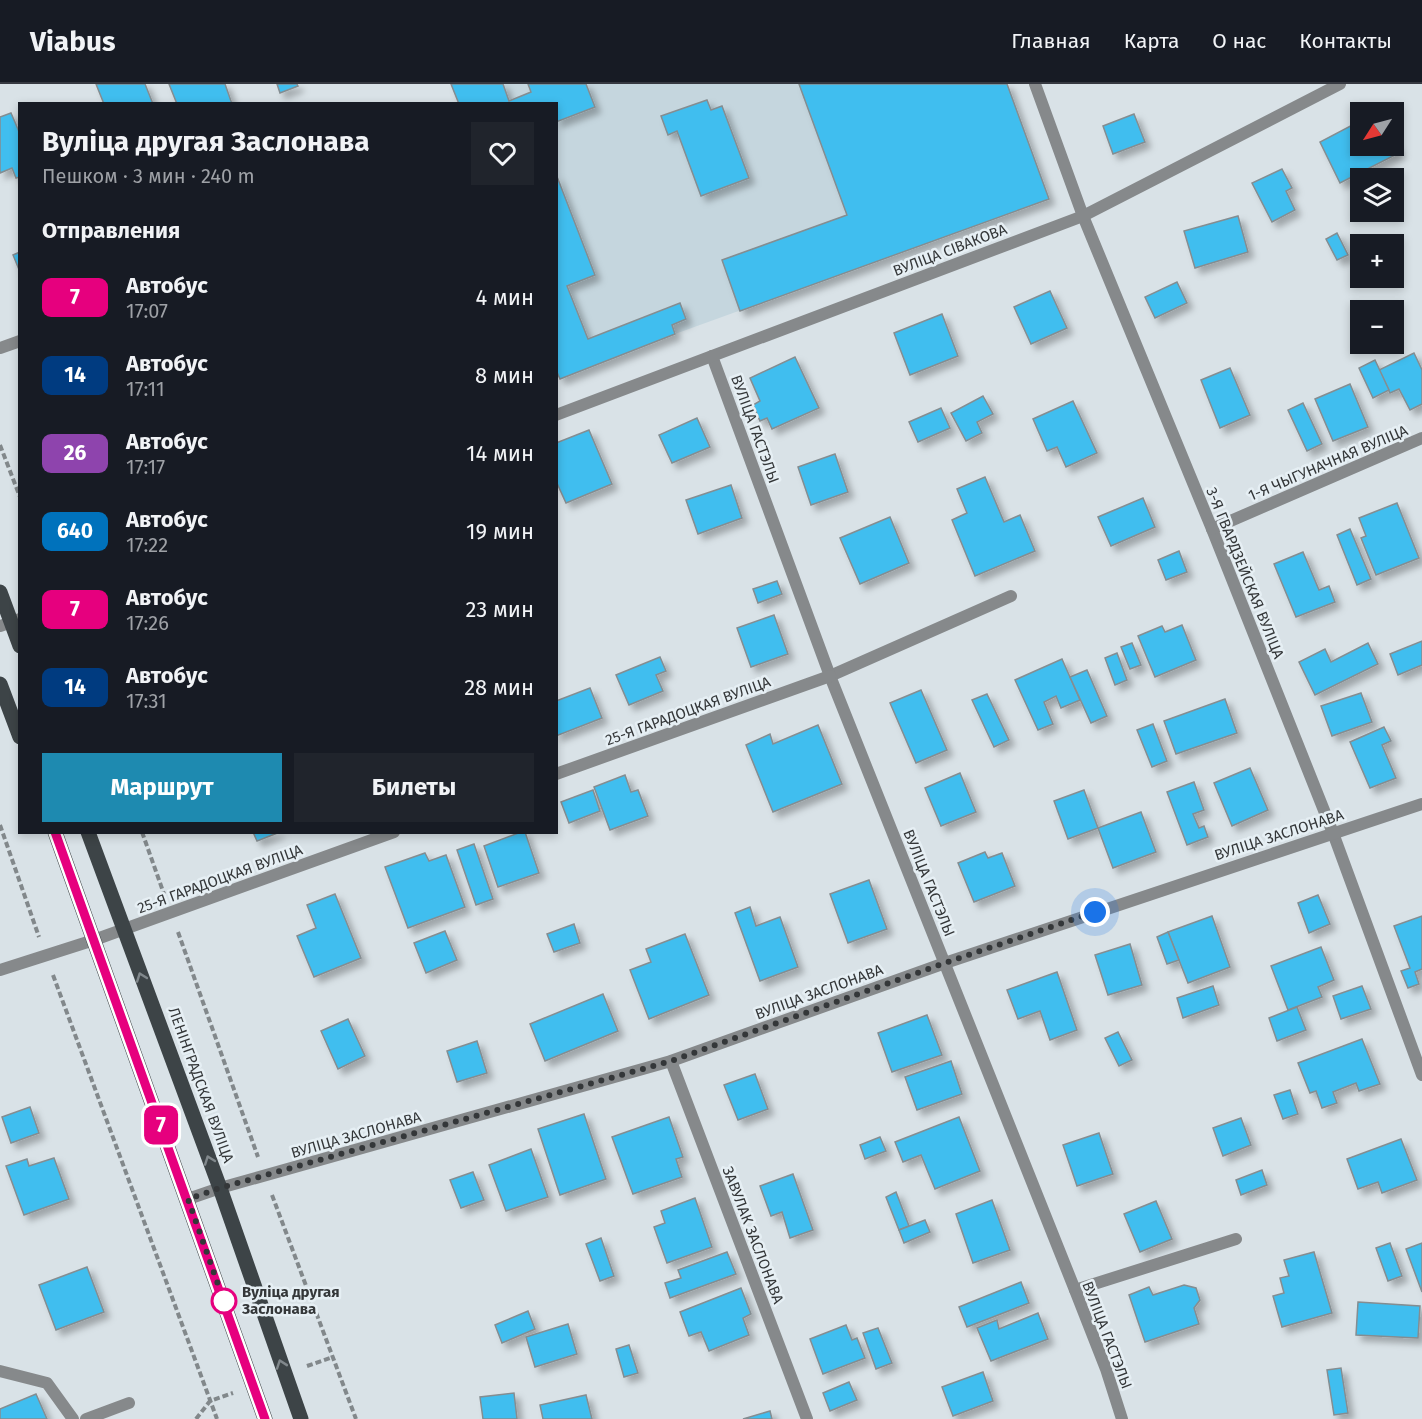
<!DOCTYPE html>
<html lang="ru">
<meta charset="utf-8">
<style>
:root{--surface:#171b24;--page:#20242c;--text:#f1f3f6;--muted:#9ea1a6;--line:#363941;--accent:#1e8ab0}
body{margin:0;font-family:"Fira Sans",sans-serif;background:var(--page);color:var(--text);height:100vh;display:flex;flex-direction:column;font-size:22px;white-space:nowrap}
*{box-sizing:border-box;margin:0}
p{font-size:20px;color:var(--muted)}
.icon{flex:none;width:33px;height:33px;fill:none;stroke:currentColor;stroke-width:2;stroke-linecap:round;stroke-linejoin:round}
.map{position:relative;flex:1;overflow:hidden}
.side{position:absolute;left:18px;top:18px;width:540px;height:732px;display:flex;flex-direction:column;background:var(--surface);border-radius:0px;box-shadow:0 3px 9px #0003}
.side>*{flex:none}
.badge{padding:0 12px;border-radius:9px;font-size:21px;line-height:39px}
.needle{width:39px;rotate:234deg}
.controls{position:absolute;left:1350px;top:18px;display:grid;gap:12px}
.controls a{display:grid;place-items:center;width:54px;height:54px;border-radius:0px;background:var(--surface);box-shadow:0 3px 9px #0003;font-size:30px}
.you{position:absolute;width:30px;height:30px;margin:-15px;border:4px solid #fff;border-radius:50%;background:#1a73e8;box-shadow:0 0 0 9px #1a73e833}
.map>.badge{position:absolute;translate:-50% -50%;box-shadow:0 0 0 3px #fff}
h2{padding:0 24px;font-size:22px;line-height:54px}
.round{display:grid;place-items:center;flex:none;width:63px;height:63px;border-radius:0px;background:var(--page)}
.head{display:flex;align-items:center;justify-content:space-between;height:102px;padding:0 24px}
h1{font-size:28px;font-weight:700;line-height:45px}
.button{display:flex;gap:12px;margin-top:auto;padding:12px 24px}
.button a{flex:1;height:69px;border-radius:0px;background:var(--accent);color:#fff;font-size:24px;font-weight:700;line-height:69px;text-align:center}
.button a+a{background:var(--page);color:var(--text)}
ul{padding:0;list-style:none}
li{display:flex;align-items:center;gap:18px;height:78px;padding:0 24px}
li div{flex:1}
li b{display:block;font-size:22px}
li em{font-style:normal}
li .badge{min-width:66px;font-weight:700;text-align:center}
header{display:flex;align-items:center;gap:36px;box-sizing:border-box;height:84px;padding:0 30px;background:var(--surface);border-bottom:2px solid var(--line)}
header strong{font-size:28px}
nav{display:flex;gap:33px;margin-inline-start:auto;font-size:21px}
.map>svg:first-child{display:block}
.built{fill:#c5d6de}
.building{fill:#41beef;stroke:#848d91;stroke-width:1.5;filter:url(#shadow)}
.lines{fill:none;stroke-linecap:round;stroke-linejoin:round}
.path{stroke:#82888b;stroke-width:4;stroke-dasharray:6 3;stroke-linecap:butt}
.service{stroke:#86898b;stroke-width:12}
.minor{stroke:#86898b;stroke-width:12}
.primary{stroke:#3d4447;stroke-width:15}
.oneway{stroke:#81888c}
.line-casing{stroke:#fff;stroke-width:14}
.line{stroke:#e6007e;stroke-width:9}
.walk{stroke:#343739;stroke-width:6;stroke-dasharray:0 10.8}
.stop-dot{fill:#fff;stroke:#e6007e;stroke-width:3}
.labels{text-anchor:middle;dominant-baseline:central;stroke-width:5;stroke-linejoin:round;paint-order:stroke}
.street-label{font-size:15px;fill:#343739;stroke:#e6eff4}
.stop-label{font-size:15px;font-weight:bold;fill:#343739;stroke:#e6eff4;text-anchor:start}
</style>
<header>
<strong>Viabus</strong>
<nav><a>Главная</a><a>Карта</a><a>О нас</a><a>Контакты</a></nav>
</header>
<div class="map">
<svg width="1422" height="1335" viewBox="0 0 1422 1335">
<defs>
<filter id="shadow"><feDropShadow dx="5.5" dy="5.5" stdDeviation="3" flood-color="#0004"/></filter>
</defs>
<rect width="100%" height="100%" fill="#d9e2e7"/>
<path class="built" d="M451,0h556l42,115 -374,135 -115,45 -4,-9v-266l-97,-1z"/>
<g class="building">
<path d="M96,0h49l8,20h-49z"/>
<path d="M169,0h56l7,20h-55z"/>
<path d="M277,0h20l1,2 -18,7z"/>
<path d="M451,0h52l6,17 22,-9 -3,-8h58l9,23 -39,15v-18h-97z"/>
<path d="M799,0h208l42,115 -309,112 -18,-51 125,-45z"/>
<path d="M707,16l4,10 11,-4 27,72 -48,18 -24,-65 -9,4 -7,-19z"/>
<path d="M11,29l9,21v43l-4,1 -4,-10 -12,5v-56z"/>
<path d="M1134,30l11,28 -32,12 -10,-28z"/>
<path d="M1360,37v25h34v-3l5,10 -59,30 -20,-41z"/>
<path d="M1282,85l10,19 -6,3 9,19 -23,12 -20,-39z"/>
<path d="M556,90l39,101 -28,11 21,53 92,-36 6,16 -14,6 3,9 -115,45 -4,-9z"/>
<path d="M1238,132l10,36 -53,16 -11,-37z"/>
<path d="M1337,149l11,22 -11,5 -11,-21z"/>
<path d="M20,168v20l-7,-17z"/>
<path d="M1177,198l10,21 -32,15 -10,-21z"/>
<path d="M1050,207l17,37 -36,16 -17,-37z"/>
<path d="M942,230l16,42 -48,19 -16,-42z"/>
<path d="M1414,269l8,17v34l-12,6 -11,-21 -9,4 -11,-23z"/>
<path d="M795,273l24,51 -47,21 -5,-11 -7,3 -7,-16 7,-4 -10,-23z"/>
<path d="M1375,276l14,30 -16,8 -14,-30z"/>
<path d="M1230,284l20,47 -30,13 -19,-48z"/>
<path d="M1350,300l18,43 -35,14 -18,-42z"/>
<path d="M983,312l10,18 -16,8 5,11 -16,8 -15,-28z"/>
<path d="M1073,317l24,52 -31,14 -9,-20 -10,4 -14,-32z"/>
<path d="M1303,319l19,41 -15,7 -19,-41z"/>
<path d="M941,324l9,20 -32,14 -9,-20z"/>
<path d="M697,334l13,29 -38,16 -13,-28z"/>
<path d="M589,346l23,54 -46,19 -10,-22v-38z"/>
<path d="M835,370l13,38 -37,13 -13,-38z"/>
<path d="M985,393l19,45 16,-7 15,36 -60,25 -23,-56 15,-7 -10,-24z"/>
<path d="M731,401l11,33 -44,16 -12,-34z"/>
<path d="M1143,414l12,29 -44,19 -13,-29z"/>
<path d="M1397,419l22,55 -43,17 -15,-37 5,-2 -7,-18z"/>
<path d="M890,433l19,46 -49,21 -20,-46z"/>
<path d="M1350,445l21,50 -14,6 -20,-50z"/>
<path d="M1179,467l8,21 -21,8 -8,-20z"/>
<path d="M1303,468l16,38 10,-4 6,16 -39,15 -22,-53z"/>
<path d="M777,497l5,13 -24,9 -5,-14z"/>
<path d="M774,531l14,39 -37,13 -14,-39z"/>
<path d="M1182,541l14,35 -41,17 -17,-41 24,-10 3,6z"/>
<path d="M1422,557v24l-24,10 -8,-21z"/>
<path d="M1132,559l9,22 -11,4 -9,-22z"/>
<path d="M1368,559l10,21 -63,31 -16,-33 26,-13 6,13z"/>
<path d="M1117,569l10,27 -12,5 -10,-27z"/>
<path d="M660,573l6,14 -10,4 7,16 -34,14 -13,-30z"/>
<path d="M1062,575l18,41 -19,8 -5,-12 -12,6 9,22 -15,6 -23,-50z"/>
<path d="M1087,586l20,46 -16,7 -21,-46z"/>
<path d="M590,604l12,30 -46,18v-35z"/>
<path d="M921,606l26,60 -31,13 -26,-60z"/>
<path d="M1361,609l11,29 -40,14 -11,-30z"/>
<path d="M987,610l22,46 -15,7 -22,-47z"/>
<path d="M1225,615l12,34 -61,21 -12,-33z"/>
<path d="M1153,640l14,37 -15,6 -15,-37z"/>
<path d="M818,641l24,59 -69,28 -27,-67 24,-11 3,10z"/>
<path d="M1384,643l7,14 -9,4 14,33 -26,10 -20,-46z"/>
<path d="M1250,684l18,42 -36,16 -18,-43z"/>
<path d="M960,689l16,39 -35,14 -16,-38z"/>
<path d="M625,691l6,17 7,-2 10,26 -38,14 -16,-43z"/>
<path d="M1194,698l10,28 -11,4 6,14 5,-2 4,11 -21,8 -20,-53z"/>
<path d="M593,706l7,21 -31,12 -8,-21z"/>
<path d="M1084,706l14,38 -30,11 -14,-38z"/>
<path d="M1141,728l15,40 -43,16 -15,-40z"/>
<path d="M253,748h27l-23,9z"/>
<path d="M521,748h4l14,41 -41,14 -14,-41z"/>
<path d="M474,760l19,55 -17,6 -19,-55z"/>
<path d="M985,768l3,6 14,-5 13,33 -41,16 -16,-39z"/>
<path d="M425,769l4,8 17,-6 19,52 -57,21 -23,-61z"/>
<path d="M869,796l18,49 -39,14 -18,-49z"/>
<path d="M335,810l26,64 -47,19 -17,-41 19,-8 -9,-23z"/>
<path d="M1318,811l12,29 -21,9 -11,-30z"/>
<path d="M750,823l6,19 24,-9 18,50 -38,14 -25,-68z"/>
<path d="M1212,832l18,51 -42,16 -20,-51z"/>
<path d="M1422,832v53l-7,3 4,12 -11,4 -7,-17 9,-3 -16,-42z"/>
<path d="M574,840l6,19 -26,9 -7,-18z"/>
<path d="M445,847l12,29 -31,13 -12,-30z"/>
<path d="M1168,848l11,28 -12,4 -10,-27z"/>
<path d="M685,850l24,61 -60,24 -19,-49 21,-8 -5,-13z"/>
<path d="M1130,860l12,41 -34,10 -13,-40z"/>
<path d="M1321,863l13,33 -16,7 4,10 -34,13 -17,-44z"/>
<path d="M1057,888l20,58 -27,10 -10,-29 -22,8 -11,-29z"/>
<path d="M1213,902l6,19 -36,13 -6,-20z"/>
<path d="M1362,902l9,23 -30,10 -8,-23z"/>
<path d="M603,910l15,37 -73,30 -15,-37z"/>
<path d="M1297,923l9,23 -29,11 -8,-23z"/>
<path d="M927,931l15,40 -50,17 -14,-39z"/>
<path d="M348,935l17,37 -27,13 -17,-38z"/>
<path d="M1118,948l14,28 -13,6 -14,-28z"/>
<path d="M1362,955l18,45 -21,7 -3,-8 -23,9 4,11 -15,5 -6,-17 -6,2 -12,-30z"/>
<path d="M477,957l10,32 -30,9 -10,-31z"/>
<path d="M951,977l11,33 -45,16 -12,-33z"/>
<path d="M755,990l13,35 -30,11 -14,-35z"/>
<path d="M1290,1006l8,24 -15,5 -9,-24z"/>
<path d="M30,1023l9,26 -28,10 -9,-26z"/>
<path d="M584,1030l22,65 -46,16 -22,-66z"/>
<path d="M669,1033l14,40 -7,2 6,18 -49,17 -21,-57z"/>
<path d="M959,1033l21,54 -45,18 -14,-34 -18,7 -8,-20z"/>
<path d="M1241,1034l10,27 -28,11 -10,-28z"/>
<path d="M1099,1049l14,41 -36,12 -14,-41z"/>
<path d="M880,1053l6,14 -21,8 -5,-14z"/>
<path d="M1401,1055l16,41 -35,13 -4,-11 -20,7 -11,-30z"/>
<path d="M531,1065l17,48 -42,14 -17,-46z"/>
<path d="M54,1074l15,41 -45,16 -18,-49 21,-7 2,7z"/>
<path d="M1262,1086l5,15 -26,10 -5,-15z"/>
<path d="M473,1088l11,28 -23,8 -11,-28z"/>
<path d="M793,1090l20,56 -23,8 -8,-26 -11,4 -11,-30z"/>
<path d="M896,1108l13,34 -10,4 -13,-33z"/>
<path d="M695,1114l17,49 -45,16 -13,-36 11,-4 -4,-12z"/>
<path d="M992,1116l18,50 -37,13 -17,-49z"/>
<path d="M1156,1117l16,38 -32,13 -16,-38z"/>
<path d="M925,1136l5,12 -26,11 -5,-13z"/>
<path d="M601,1154l13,38 -14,5 -14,-37z"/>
<path d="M1390,1159l12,33 -14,5 -12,-33z"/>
<path d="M1422,1159v49l-16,-43z"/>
<path d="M727,1168l9,22 -66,24 -5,-15 16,-5 -3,-8z"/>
<path d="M1314,1168l18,61 -50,14 -9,-31 11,-3 -4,-15 9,-2 -5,-16z"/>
<path d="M87,1183l17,45 -48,18 -17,-45z"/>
<path d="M1021,1198l8,21 -62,24 -8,-20z"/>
<path d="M1184,1201l12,3 4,12 -6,8 5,16 -54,18 -16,-47 20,-8 4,8z"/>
<path d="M741,1204l10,26 -8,4 6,17 -40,16 -8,-19 -12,4 -9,-24z"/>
<path d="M1358,1218l62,4 -2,32 -62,-3z"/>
<path d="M528,1227l7,18 -33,14 -7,-18z"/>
<path d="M1038,1229l10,26 -57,22 -14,-33 20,-8 2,9z"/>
<path d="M568,1240l9,30 -42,13 -9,-30z"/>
<path d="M846,1241l6,15 5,-2 8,20 -42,16 -13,-35z"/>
<path d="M878,1244l14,35 -16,6 -13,-36z"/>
<path d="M629,1261l9,28 -14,4 -8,-28z"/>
<path d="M1341,1284l7,45 -14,2 -7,-45z"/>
<path d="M983,1288l10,29 -40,15 -11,-29z"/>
<path d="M849,1298l8,18 -27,11 -7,-18z"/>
<path d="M514,1309l3,26h-34l-3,-22z"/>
<path d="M36,1310l11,25h-47v-10z"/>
<path d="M586,1311l6,24h-49l-3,-14z"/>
<path d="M770,1327l2,8h-29z"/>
</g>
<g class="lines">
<g class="path">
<path d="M0,361l20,52"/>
<path d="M0,741l39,112"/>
<path d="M142,748l22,62"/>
<path d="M178,848l80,225"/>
<path d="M53,891l164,444"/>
<path d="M272,1111l84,224"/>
<path d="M307,1282l26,-9"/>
<path d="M196,1335l14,-18 23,-8"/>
</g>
<g class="service">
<path d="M830,592l181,-80"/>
<path d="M0,886l94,-30"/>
<path d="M1075,1206l161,-51"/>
<path d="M0,1287l47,12 26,36"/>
<path d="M86,1335l43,-16"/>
</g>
<g class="minor">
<path d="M1035,0l48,132 129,313 121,304 89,242"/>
<path d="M0,264l20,-7"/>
<path d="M712,272l118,320 245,614 31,79 16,50"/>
<path d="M556,331l527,-199 257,-132"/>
<path d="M1212,445l210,-91"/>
<path d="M0,542l20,-7"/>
<path d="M556,690l274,-98"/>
<path d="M94,856l300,-108"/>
<path d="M671,977l136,358"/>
<path d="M188,1115l32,-11 451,-127 274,-98 477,-159"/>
</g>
<g class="primary">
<path d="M0,508l20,54"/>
<path d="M0,600l20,53"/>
<path d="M55,748l210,587"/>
<path d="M88,748l132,356 81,231"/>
</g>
</g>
<defs><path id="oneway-chevron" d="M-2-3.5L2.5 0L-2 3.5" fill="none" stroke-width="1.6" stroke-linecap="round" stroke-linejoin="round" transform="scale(1.5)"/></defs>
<g class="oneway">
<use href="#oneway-chevron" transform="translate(141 893) rotate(-110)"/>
<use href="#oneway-chevron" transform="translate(209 1076) rotate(-110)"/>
<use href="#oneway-chevron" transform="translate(281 1280) rotate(-109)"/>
</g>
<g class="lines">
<g class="line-casing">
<path id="line" d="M55,748l210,587"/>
</g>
<use href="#line" class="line"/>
<path class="walk" d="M224,1217l2,6 -38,-108 32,-11 451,-127 274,-98 150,-51"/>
</g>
<circle class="stop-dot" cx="224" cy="1217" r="12"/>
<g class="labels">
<g class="street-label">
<text transform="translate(950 166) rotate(-21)">ВУЛІЦА СІВАКОВА</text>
<text transform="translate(755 345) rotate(70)">ВУЛІЦА ГАСТЭЛЫ</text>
<text transform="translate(1328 379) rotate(-23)">1-Я ЧЫГУНАЧНАЯ ВУЛІЦА</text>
<text transform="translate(1245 489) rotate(68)">3-Я ГВАРДЗЕЙСКАЯ ВУЛІЦА</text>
<text transform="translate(688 627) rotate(-20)">25-Я ГАРАДОЦКАЯ ВУЛІЦА</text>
<text transform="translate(1279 751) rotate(-18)">ВУЛІЦА ЗАСЛОНАВА</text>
<text transform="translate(220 795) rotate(-20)">25-Я ГАРАДОЦКАЯ ВУЛІЦА</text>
<text transform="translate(929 799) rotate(68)">ВУЛІЦА ГАСТЭЛЫ</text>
<text transform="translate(819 908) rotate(-20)">ВУЛІЦА ЗАСЛОНАВА</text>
<text transform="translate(201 1001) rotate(70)">ЛЕНІНГРАДСКАЯ ВУЛІЦА</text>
<text transform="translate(356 1051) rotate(-16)">ВУЛІЦА ЗАСЛОНАВА</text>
<text transform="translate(753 1151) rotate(69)">ЗАВУЛАК ЗАСЛОНАВА</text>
<text transform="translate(1107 1251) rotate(69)">ВУЛІЦА ГАСТЭЛЫ</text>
</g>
<g class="stop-label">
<text x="242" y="1208">Вуліца другая<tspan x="242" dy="17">Заслонава</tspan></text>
</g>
</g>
</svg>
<div class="controls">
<a><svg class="needle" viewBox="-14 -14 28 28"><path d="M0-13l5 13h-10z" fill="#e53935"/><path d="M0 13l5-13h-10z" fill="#9ea1a6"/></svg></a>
<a><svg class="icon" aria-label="layers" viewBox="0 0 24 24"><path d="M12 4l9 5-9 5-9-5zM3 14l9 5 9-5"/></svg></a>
<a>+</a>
<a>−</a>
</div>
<div class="you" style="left:1095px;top:828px"></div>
<b class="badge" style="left:161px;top:1041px;background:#e6007e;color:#fff">7</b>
<section class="side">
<div class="head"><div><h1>Вуліца другая Заслонава</h1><p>Пешком · 3 мин · 240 m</p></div><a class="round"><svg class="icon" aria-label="heart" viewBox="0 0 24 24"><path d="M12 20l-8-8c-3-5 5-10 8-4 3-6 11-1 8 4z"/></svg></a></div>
<h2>Отправления</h2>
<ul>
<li><span class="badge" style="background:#e6007e;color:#fff">7</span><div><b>Автобус</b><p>17:07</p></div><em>4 мин</em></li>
<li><span class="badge" style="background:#003b80;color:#fff">14</span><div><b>Автобус</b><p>17:11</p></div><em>8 мин</em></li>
<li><span class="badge" style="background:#8e44ad;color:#fff">26</span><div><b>Автобус</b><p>17:17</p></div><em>14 мин</em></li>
<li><span class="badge" style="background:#0072bc;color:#fff">640</span><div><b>Автобус</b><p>17:22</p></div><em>19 мин</em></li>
<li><span class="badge" style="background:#e6007e;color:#fff">7</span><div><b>Автобус</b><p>17:26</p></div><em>23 мин</em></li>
<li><span class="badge" style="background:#003b80;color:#fff">14</span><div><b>Автобус</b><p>17:31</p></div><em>28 мин</em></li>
</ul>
<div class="button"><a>Маршрут</a><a>Билеты</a></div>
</section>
</div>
